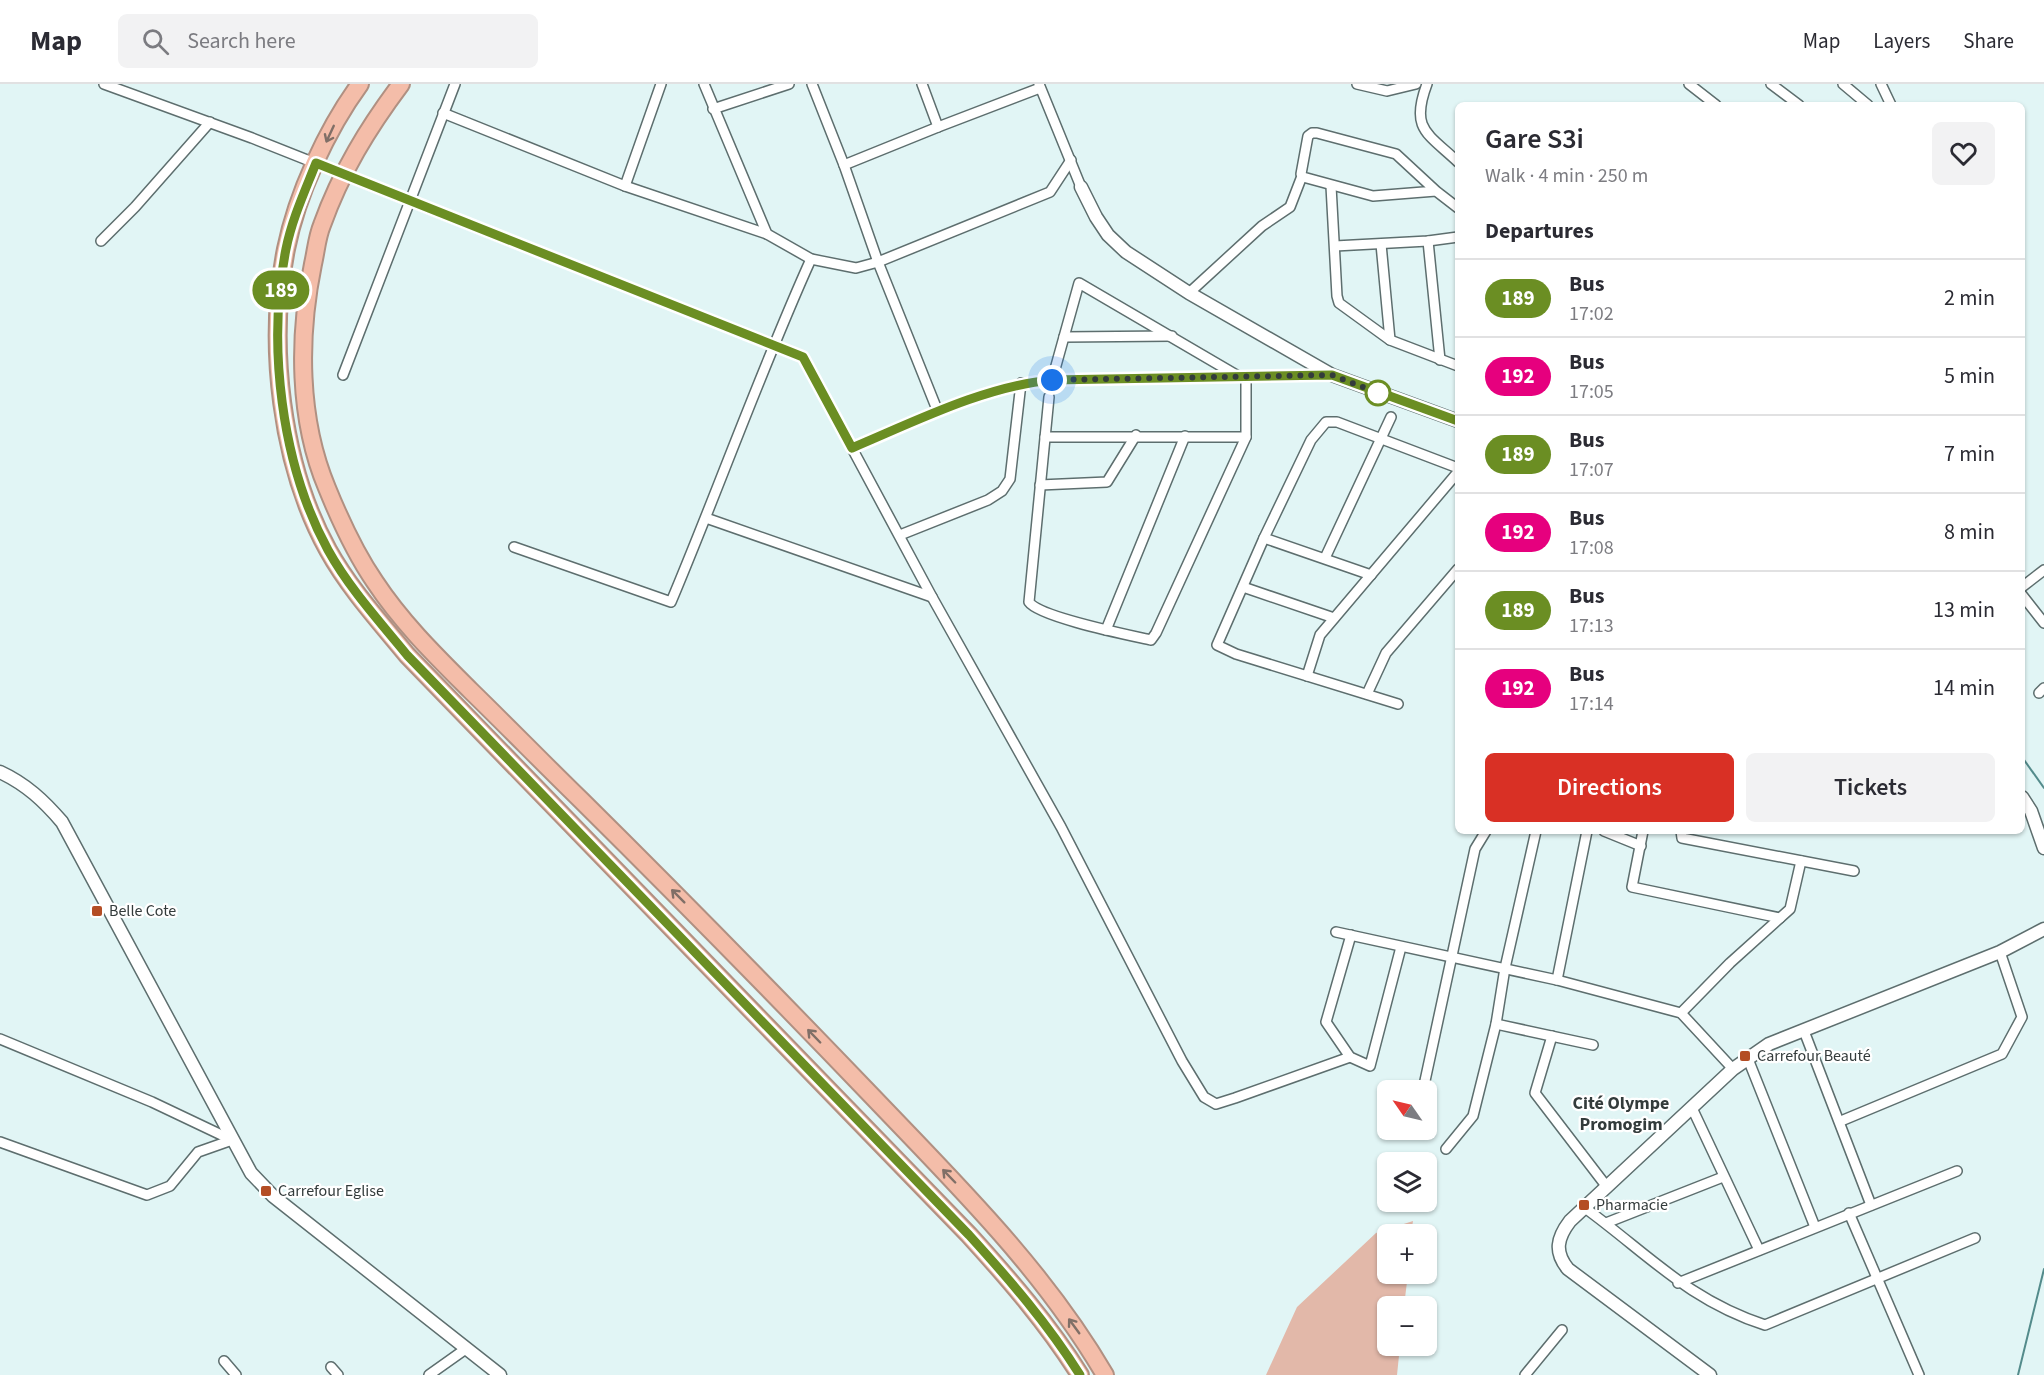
<!DOCTYPE html>
<meta charset="utf-8">
<style>
:root{--surface:#fff;--page:#f2f2f3;--text:#2b2b33;--muted:#7c7c81;--line:#e1e1e2;--accent:#d93025}
body{margin:0;font-family:"Source Sans 3",sans-serif;background:var(--page);color:var(--text);height:100vh;display:flex;flex-direction:column;font-size:22px;white-space:nowrap}
*{box-sizing:border-box;margin:0}
p{font-size:20px;color:var(--muted)}
.icon{flex:none;width:33px;height:33px;fill:none;stroke:currentColor;stroke-width:2;stroke-linecap:round;stroke-linejoin:round}
.map{position:relative;flex:1;overflow:hidden}
.details{position:absolute;left:1455px;top:18px;width:570px;height:732px;display:flex;flex-direction:column;background:var(--surface);border-radius:9px;box-shadow:0 2px 4px #0004}
.details>*{flex:none}
.badge{padding:0 12px;border-radius:20px;font-size:21px;line-height:39px}
.needle{width:39px;rotate:304deg}
.buttons{position:absolute;left:1377px;top:996px;display:grid;gap:12px}
.buttons a{display:grid;place-items:center;width:60px;height:60px;border-radius:9px;background:var(--surface);box-shadow:0 2px 4px #0004;font-size:30px}
.you{position:absolute;width:30px;height:30px;margin:-15px;border:4px solid #fff;border-radius:50%;background:#1a73e8;box-shadow:0 0 0 9px #1a73e833}
.map>.badge{position:absolute;translate:-50% -50%;box-shadow:0 0 0 3px #fff}
h2{padding:0 30px;font-size:22px;line-height:54px}
.round{display:grid;place-items:center;flex:none;width:63px;height:63px;border-radius:9px;background:var(--page)}
.overview{display:flex;align-items:center;justify-content:space-between;height:102px;padding:0 30px}
h1{font-size:28px;font-weight:600;line-height:45px}
.action{display:flex;gap:12px;margin-top:auto;padding:12px 30px}
.action a{flex:1;height:69px;border-radius:9px;background:var(--accent);color:#fff;font-size:24px;font-weight:600;line-height:69px;text-align:center}
.action a+a{background:var(--page);color:var(--text)}
ul{padding:0;list-style:none}
li{display:flex;align-items:center;gap:18px;height:78px;padding:0 30px;border-top:2px solid var(--line)}
li div{flex:1}
li b{display:block;font-size:22px}
li em{font-style:normal}
li .badge{min-width:66px;font-weight:700;text-align:center}
header{display:flex;align-items:center;gap:36px;box-sizing:border-box;height:84px;padding:0 30px;background:var(--surface);border-bottom:2px solid var(--line)}
header strong{font-size:28px}
nav{display:flex;gap:33px;margin-inline-start:auto;font-size:21px}
.search{width:420px;height:54px;background:var(--page);display:flex;align-items:center;gap:15px;box-sizing:border-box;padding:0 21px;border-radius:9px;color:var(--muted);font-size:22px}
.map>svg:first-child{display:block}
.green{fill:#e2b8a9}
.lines{fill:none;stroke-linecap:round;stroke-linejoin:round}
.stream{stroke:#538b8b;stroke-width:2}
.street-casing{stroke:#5d6e6e;stroke-width:12}
.secondary-casing{stroke:#5d6e6e;stroke-width:15}
.highway-casing{stroke:#b09082;stroke-width:20}
.street{stroke:#fff;stroke-width:9}
.secondary{stroke:#fff;stroke-width:12}
.highway{stroke:#f4bda9;stroke-width:16}
.oneway{stroke:#806f67}
.line-casing{stroke:#fff;stroke-width:14}
.line{stroke:#6b8e23;stroke-width:9}
.walk{stroke:#333b3b;stroke-width:6;stroke-dasharray:0 10.8}
.stop-dot{fill:#fff;stroke:#6b8e23;stroke-width:3}
.poi-dot{fill:#b44d24;stroke:#fff;stroke-width:2}
.labels{text-anchor:middle;dominant-baseline:central;stroke-width:4.5;stroke-linejoin:round;paint-order:stroke}
.poi-label{font-size:16px;fill:#333b3b;stroke:#fff;text-anchor:start}
.neighbourhood-label{font-size:18px;font-weight:bold;fill:#333b3b;stroke:#fff}
</style>
<header>
<strong>Map</strong>
<div class="search"><svg class="icon" aria-label="search" viewBox="0 0 24 24"><circle cx="10" cy="10" r="6"/><path d="M15 15l6 6"/></svg>Search here</div>
<nav><a>Map</a><a>Layers</a><a>Share</a></nav>
</header>
<div class="map">
<svg width="2044" height="1291" viewBox="0 0 2044 1291">
<rect width="100%" height="100%" fill="#e1f5f5"/>
<path class="green" d="M1413,1137l-2,13h-23v40h20l-4,32h-16v40h12l-3,29h-131l31,-68 79,-74z"/>
<g class="lines">
<g class="stream">
<path d="M2022,673l22,31"/>
<path d="M2018,1291l26,-106"/>
</g>
<g class="street-casing">
<g id="street">
<path d="M104,0l148,54 551,219 129,240 129,230 121,234 22,36 12,7 19,-6 115,-41"/>
<path d="M704,0l63,150 44,25 45,9 22,-6 172,-70 21,-32"/>
<path d="M812,0l32,81 34,97 60,150"/>
<path d="M1039,0l42,103"/>
<path d="M1357,0l30,7 29,-7"/>
<path d="M1427,0c-17,45 0,49 31,78"/>
<path d="M1689,0l27,21"/>
<path d="M1771,0l28,21"/>
<path d="M1843,0l25,21"/>
<path d="M1881,0l10,21"/>
<path d="M713,25l76,-25"/>
<path d="M443,29l182,73 142,48"/>
<path d="M938,43l102,-39"/>
<path d="M844,81l94,-38 -16,-43"/>
<path d="M625,102l36,-102"/>
<path d="M1331,102l6,110 2,7 51,37 68,26"/>
<path d="M1436,107l-40,-37 -79,-21h-5l-4,3 -7,38 2,3 70,19 63,-5 22,17"/>
<path d="M101,157l34,-34 75,-85"/>
<path d="M1428,157l12,119"/>
<path d="M1381,160l9,96"/>
<path d="M1335,162l93,-5 30,-4"/>
<path d="M1189,209l73,-67 28,-19 12,-31"/>
<path d="M1064,253l108,-1"/>
<path d="M343,291l112,-291"/>
<path d="M1052,296l27,-97 159,93"/>
<path d="M1049,313l-20,205c10,15 100,33 122,38l5,-7 90,-196v-61"/>
<path d="M1045,353h201"/>
<path d="M852,364c63,-26 132,-62 200,-68l280,-5"/>
<path d="M1040,401l67,-3 29,-47"/>
<path d="M706,434l226,79"/>
<path d="M900,451l88,-35 14,-9 8,-12 11,-96"/>
<path d="M1264,454l107,37"/>
<path d="M514,463l157,55c48,-114 89,-230 140,-343"/>
<path d="M1325,474l66,-141"/>
<path d="M1243,503l91,31"/>
<path d="M2022,503l22,-17"/>
<path d="M2022,511l22,28"/>
<path d="M1106,546l79,-194"/>
<path d="M1307,592l13,-41 138,-163"/>
<path d="M2039,609l5,-5"/>
<path d="M1367,610l19,-41 72,-84"/>
<path d="M1398,620l-162,-50 -19,-9 47,-107 47,-98 15,-18h11l121,46"/>
<path d="M1604,747l37,15"/>
<path d="M1643,747l-11,56 148,31"/>
<path d="M1681,747l1,7 172,33"/>
<path d="M1336,848l221,48 124,33 52,56"/>
<path d="M1351,851l-25,87 24,35 20,9 31,-119"/>
<path d="M1557,896l30,-149"/>
<path d="M1681,929l49,-50 60,-54 11,-48"/>
<path d="M1496,940l97,21"/>
<path d="M1804,947l67,174"/>
<path d="M1552,952l-17,57 72,94"/>
<path d="M0,955l152,63 80,38"/>
<path d="M1748,975l67,168"/>
<path d="M1423,1006l52,-241 11,-18"/>
<path d="M1692,1024l67,142"/>
<path d="M1841,1037l161,-67 20,-37 -22,-65"/>
<path d="M0,1058l147,53 23,-9 28,-34 34,-12"/>
<path d="M1446,1065l27,-33 23,-92 9,-56 31,-137"/>
<path d="M1585,1124c63,46 103,92 180,117l210,-87"/>
<path d="M1849,1129l70,162"/>
<path d="M1606,1139l117,-46"/>
<path d="M1678,1199l279,-112"/>
<path d="M224,1277l12,14"/>
<path d="M331,1283l7,8"/>
<path d="M429,1291l38,-27"/>
<path d="M1525,1291l37,-45"/>
</g>
</g>
<g class="secondary-casing">
<g id="secondary">
<path d="M1081,103l15,30 12,18 18,17 63,41 143,82 126,46"/>
<path d="M0,688c26,12 44,29 62,50l189,351 22,23 227,179"/>
<path d="M2022,713l9,14 13,37"/>
<path d="M1710,1291l-142,-106c-14,-17 -11,-31 2,-48l163,-152 36,-25 231,-92 44,-23"/>
</g>
</g>
<g class="highway-casing">
<g id="highway">
<path d="M360,0c-33,45 -63,110 -74,165 -19,95 -5,216 42,301 21,38 52,72 79,105l562,580c40,44 79,89 111,140"/>
<path d="M401,0c-33,44 -60,88 -79,141 -5,12 -6,26 -9,39 -15,73 -15,155 14,224 13,32 28,65 48,94 27,41 62,75 96,109 37,36 73,73 110,109 98,97 195,196 290,295 85,89 172,174 234,280"/>
</g>
</g>
<use href="#street" class="street"/>
<use href="#secondary" class="secondary"/>
<use href="#highway" class="highway"/>
</g>
<defs><path id="oneway-shaft" d="M-6 0H5M1.5-3L5.5 0L1.5 3" fill="none" stroke-width="1.6" stroke-linecap="round" stroke-linejoin="round" transform="scale(1.5)"/></defs>
<g class="oneway">
<use href="#oneway-shaft" transform="translate(330 50) rotate(115)"/>
<use href="#oneway-shaft" transform="translate(678 812) rotate(-135)"/>
<use href="#oneway-shaft" transform="translate(814 952) rotate(-134)"/>
<use href="#oneway-shaft" transform="translate(949 1092) rotate(-134)"/>
<use href="#oneway-shaft" transform="translate(1074 1242) rotate(-126)"/>
</g>
<g class="lines">
<g class="line-casing">
<path id="line" d="M1080,1291c-32,-51 -71,-96 -111,-140l-562,-580c-27,-33 -58,-67 -79,-105 -47,-86 -61,-206 -42,-301 6,-30 19,-58 30,-86l487,194 49,91c62,-26 133,-62 200,-68l280,-5 126,46"/>
</g>
<use href="#line" class="line"/>
<path class="walk" d="M1052,296l280,-5 46,18"/>
</g>
<circle class="stop-dot" cx="1378" cy="309" r="12"/>
<g class="poi-dot">
<rect x="91" y="821" width="12" height="12" rx="3"/>
<rect x="1739" y="966" width="12" height="12" rx="3"/>
<rect x="260" y="1101" width="12" height="12" rx="3"/>
<rect x="1578" y="1115" width="12" height="12" rx="3"/>
</g>
<g class="labels">
<g class="poi-label">
<text x="109" y="827">Belle Cote</text>
<text x="1757" y="972">Carrefour Beauté</text>
<text x="278" y="1107">Carrefour Eglise</text>
<text x="1596" y="1121">Pharmacie</text>
</g>
<g class="neighbourhood-label">
<text x="1621" y="1019">Cité Olympe<tspan x="1621" dy="21">Promogim</tspan></text>
</g>
</g>
</svg>
<div class="buttons">
<a><svg class="needle" viewBox="-14 -14 28 28"><path d="M0-13l5 13h-10z" fill="#e53935"/><path d="M0 13l5-13h-10z" fill="#7c7c81"/></svg></a>
<a><svg class="icon" aria-label="layers" viewBox="0 0 24 24"><path d="M12 4l9 5-9 5-9-5zM3 14l9 5 9-5"/></svg></a>
<a>+</a>
<a>−</a>
</div>
<div class="you" style="left:1052px;top:296px"></div>
<b class="badge" style="left:281px;top:206px;background:#6b8e23;color:#fff">189</b>
<section class="details">
<div class="overview"><div><h1>Gare S3i</h1><p>Walk · 4 min · 250 m</p></div><a class="round"><svg class="icon" aria-label="heart" viewBox="0 0 24 24"><path d="M12 20l-8-8c-3-5 5-10 8-4 3-6 11-1 8 4z"/></svg></a></div>
<h2>Departures</h2>
<ul>
<li><span class="badge" style="background:#6b8e23;color:#fff">189</span><div><b>Bus</b><p>17:02</p></div><em>2 min</em></li>
<li><span class="badge" style="background:#e6007e;color:#fff">192</span><div><b>Bus</b><p>17:05</p></div><em>5 min</em></li>
<li><span class="badge" style="background:#6b8e23;color:#fff">189</span><div><b>Bus</b><p>17:07</p></div><em>7 min</em></li>
<li><span class="badge" style="background:#e6007e;color:#fff">192</span><div><b>Bus</b><p>17:08</p></div><em>8 min</em></li>
<li><span class="badge" style="background:#6b8e23;color:#fff">189</span><div><b>Bus</b><p>17:13</p></div><em>13 min</em></li>
<li><span class="badge" style="background:#e6007e;color:#fff">192</span><div><b>Bus</b><p>17:14</p></div><em>14 min</em></li>
</ul>
<div class="action"><a>Directions</a><a>Tickets</a></div>
</section>
</div>
